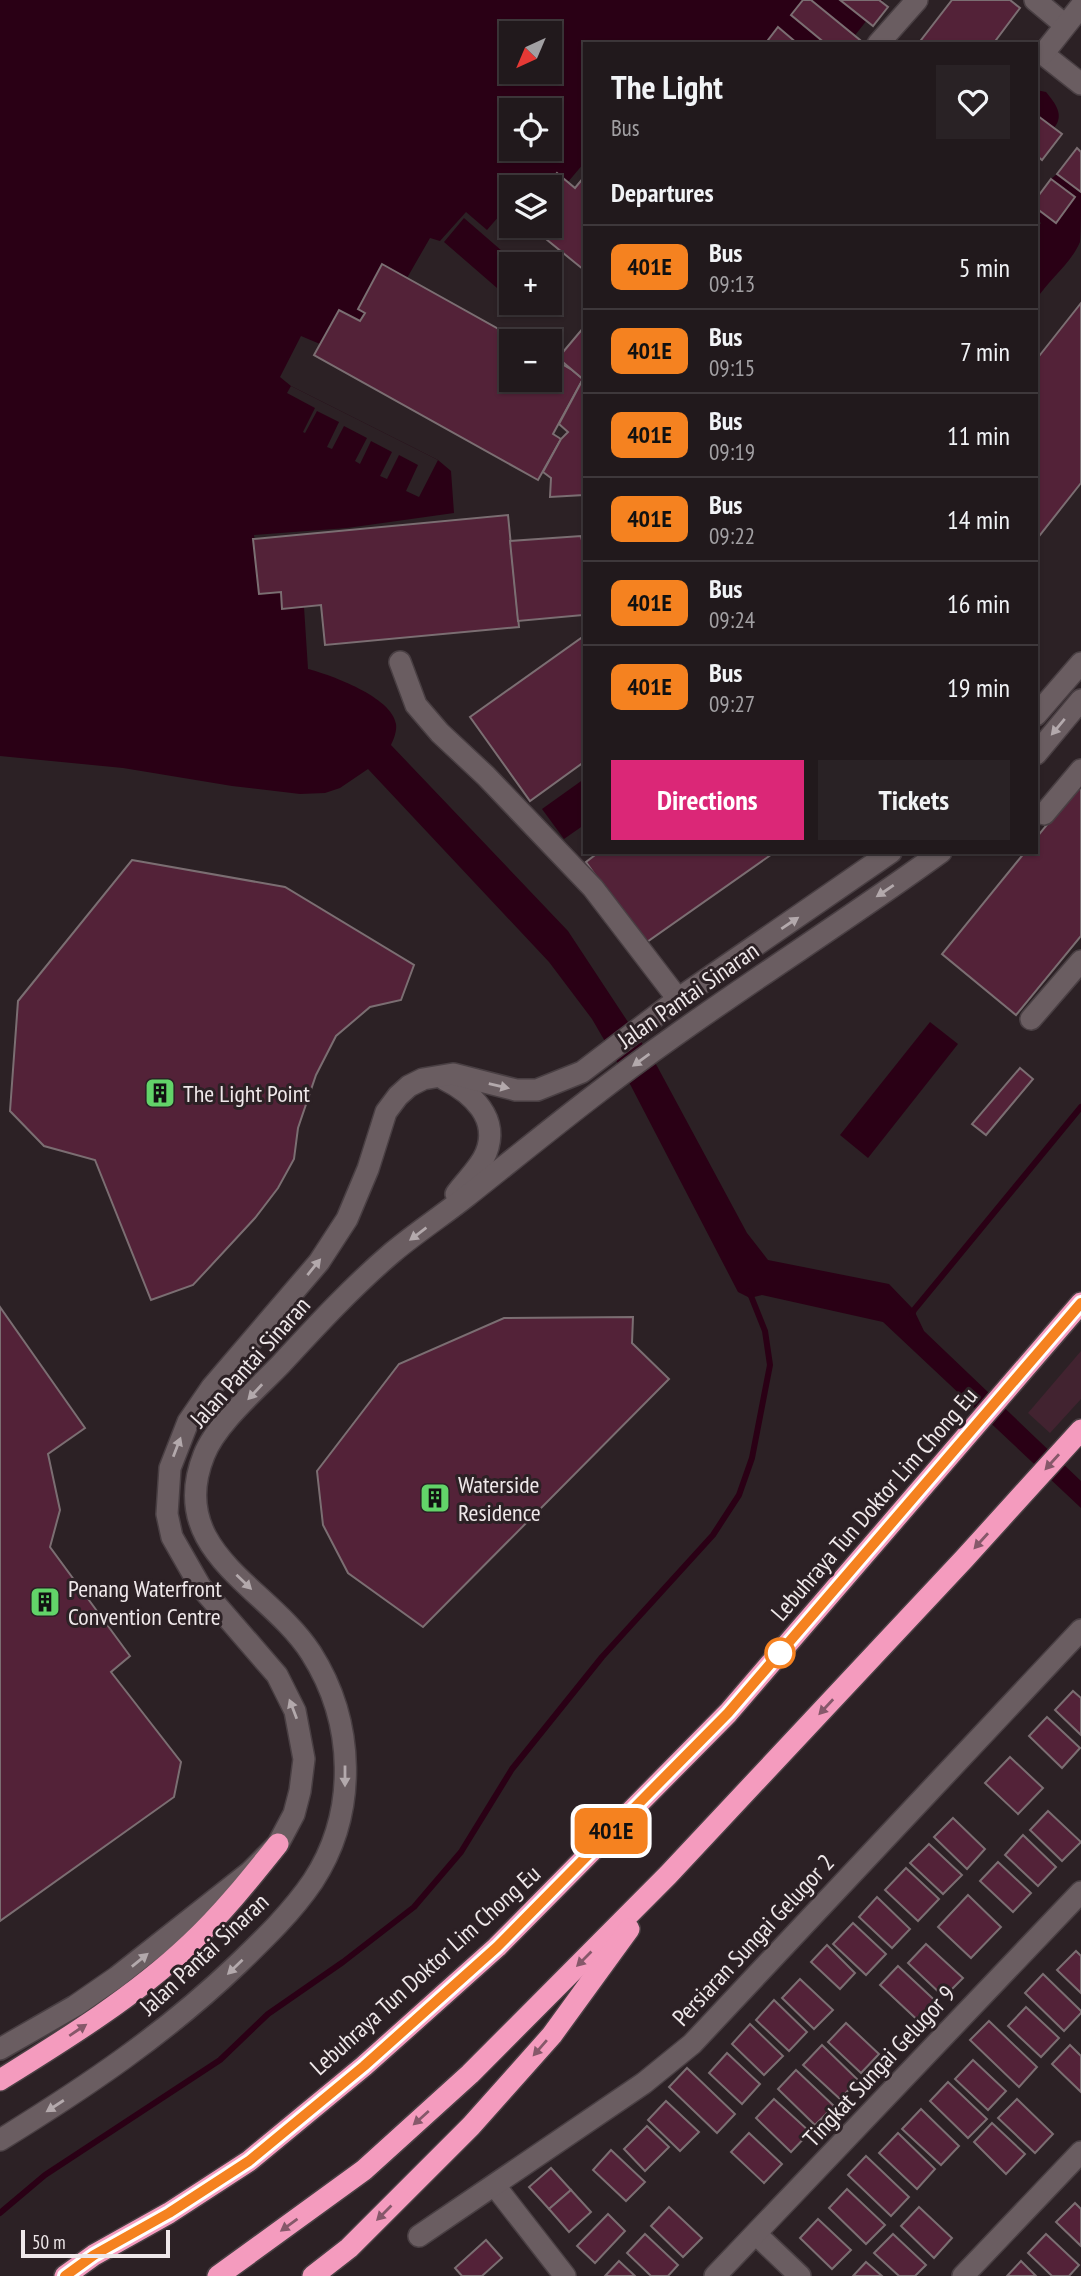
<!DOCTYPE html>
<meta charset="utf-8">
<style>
:root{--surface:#21191c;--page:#292225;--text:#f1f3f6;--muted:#a2a0a3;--line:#3e383b;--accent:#db2777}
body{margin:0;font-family:"PT Sans Narrow",sans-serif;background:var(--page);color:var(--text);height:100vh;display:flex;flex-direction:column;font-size:26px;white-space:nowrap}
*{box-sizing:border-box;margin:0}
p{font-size:23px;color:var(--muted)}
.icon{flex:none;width:38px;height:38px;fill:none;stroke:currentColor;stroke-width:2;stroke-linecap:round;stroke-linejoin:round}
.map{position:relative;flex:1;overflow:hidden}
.drawer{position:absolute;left:583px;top:42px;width:455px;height:812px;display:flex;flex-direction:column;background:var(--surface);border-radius:0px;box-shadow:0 2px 5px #0004,0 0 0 2px var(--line)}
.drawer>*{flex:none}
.badge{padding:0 14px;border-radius:10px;font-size:24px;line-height:46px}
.needle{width:46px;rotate:224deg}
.tools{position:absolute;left:499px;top:21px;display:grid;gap:14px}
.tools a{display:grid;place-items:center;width:63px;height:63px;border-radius:0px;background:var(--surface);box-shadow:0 2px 5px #0004,0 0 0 2px var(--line);font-size:35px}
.scale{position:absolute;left:21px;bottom:18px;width:149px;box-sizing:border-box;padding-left:7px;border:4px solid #efe8ea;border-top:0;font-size:19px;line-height:24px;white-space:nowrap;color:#efe8ea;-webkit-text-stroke:5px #2c2125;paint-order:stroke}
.map>.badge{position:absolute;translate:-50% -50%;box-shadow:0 0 0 4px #fff}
h2{padding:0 28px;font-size:26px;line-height:63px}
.round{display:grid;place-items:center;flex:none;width:74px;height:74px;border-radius:0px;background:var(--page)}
.overview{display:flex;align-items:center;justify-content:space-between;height:119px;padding:0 28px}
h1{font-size:33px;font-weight:800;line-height:52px}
.primary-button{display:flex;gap:14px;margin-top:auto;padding:14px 28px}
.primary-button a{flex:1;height:80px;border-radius:0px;background:var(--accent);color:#fff;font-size:28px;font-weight:800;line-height:80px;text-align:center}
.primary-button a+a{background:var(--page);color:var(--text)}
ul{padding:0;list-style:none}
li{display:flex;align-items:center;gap:21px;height:84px;padding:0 28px;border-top:2px solid var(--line)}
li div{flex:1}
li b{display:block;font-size:26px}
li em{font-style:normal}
li .badge{min-width:77px;font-weight:700;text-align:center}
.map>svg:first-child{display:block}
.green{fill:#422330}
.water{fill:#2a0015;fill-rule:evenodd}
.pier{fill:#2c2125}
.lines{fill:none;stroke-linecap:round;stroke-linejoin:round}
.stream{stroke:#2a0015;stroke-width:6}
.building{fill:#532238;stroke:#7b6e72;stroke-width:2}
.minor-casing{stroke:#493f43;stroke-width:24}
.highway-casing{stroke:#493f43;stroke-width:24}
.minor{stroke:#6a5d61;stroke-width:21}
.highway{stroke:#f49bbe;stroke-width:21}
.oneway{fill:#b3a9ac}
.oneway2{fill:#86586a}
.line-casing{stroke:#fff;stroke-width:16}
.line{stroke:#f58220;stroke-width:10}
.stop-dot{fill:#fff;stroke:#f58220;stroke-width:3.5}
.labels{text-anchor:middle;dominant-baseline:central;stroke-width:6;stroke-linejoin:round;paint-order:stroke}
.street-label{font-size:24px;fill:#efe8ea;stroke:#2c2125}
.poi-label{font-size:24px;fill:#efe8ea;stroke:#2c2125;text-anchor:start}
</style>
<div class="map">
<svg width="1081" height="2276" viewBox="0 0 1081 2276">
<rect width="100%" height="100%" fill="#2c2125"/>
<path class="green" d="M1081,1351v48l-31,34 -22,-20z"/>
<g class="water">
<path d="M0,0h883l-35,44h-264v119l-16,19 -11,-9 -12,14h-34v24l-5,-3 -19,22 -21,-18 -26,29 -10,-3 -23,40 -49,31 7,4 -5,8 -21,-11 -19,34 -19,-8 -21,41 11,9 147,74 13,11 3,42 -107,15 -93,7 5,58 22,-1 2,17 21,-2 4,62c23,6 84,28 88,55 1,7 -2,15 -5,21l177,186 89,135 90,167 21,27 121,24 25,26 10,21 157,150v27l-198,-186 -121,-27 -12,3 -12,-6 -107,-206 -39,-67 -43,-57 -181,-193 -28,19 -15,5 -25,1 -68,-8 -109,-18 -123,-12zM511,33h39v39h-39zM511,110h39v39h-39z"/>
<path d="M1036,90l10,2c9,11 19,23 8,36l-16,-12 -2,2z"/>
<path d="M1057,174l24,18c0,13 0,39 -1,50 -10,23 -31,37 -44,58v-70l5,-7 -5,-4v-11l20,14 19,-25 -24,-18z"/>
<path d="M464,218l53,46h-6v36l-67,-58z"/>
<path d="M584,779v46l-20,14 -22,-30z"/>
<path d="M930,1022l28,22 -90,114 -28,-23z"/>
</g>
<path class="pier" d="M291,386l147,74 -19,37 -13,-6 12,-26 -19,-10 -12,24 -7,-3 12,-24 -21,-11 -11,23 -5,-3 12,-23 -23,-12 -12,23 -5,-2 12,-25 -22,-11 -12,22 -2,-1 12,-24 -28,-15z"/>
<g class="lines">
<g class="stream">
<path d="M912,1315l2,-5 167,-203"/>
<path d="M0,2213l45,-38 175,-115 48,-46 75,-52 71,-55 47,-55 51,-83 90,-112 111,-122 26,-40 13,-37 18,-93 -5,-34 -16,-40"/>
</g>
</g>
<g class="building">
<path d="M803,0h8l49,40 -3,4h-31l-35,-29z"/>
<path d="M840,0h39l9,7 -15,19z"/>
<path d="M952,0h58l10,8 -27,36h-75z"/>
<path d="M778,27l20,17h-33z"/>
<path d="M1038,116l24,18 -20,26 -6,-5v-37z"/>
<path d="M1077,148l4,4v40l-24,-18z"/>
<path d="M557,173l18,15 9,-11v93l-54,-44h20v-39h-5z"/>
<path d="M1051,179l24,18 -19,26 -20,-15v-9z"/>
<path d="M382,264l138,77h-9v39h39v-23l22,13 11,9 -30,55 8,5 -23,41 -224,-125 25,-45 21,11 5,-8 -7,-4z"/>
<path d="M1081,303v180l-45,57v-180z"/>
<path d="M584,327v53l-26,-22z"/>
<path d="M583,379l1,1v115l-34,2 1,-19 -8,-6 18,-33 7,-7 -9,-8z"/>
<path d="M508,515l11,112 -194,18 -4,-40 -39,4 -1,-17 -22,2 -6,-55z"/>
<path d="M581,536l3,13v67l-1,-1 -65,6 -8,-80z"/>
<path d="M584,636v126l-54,39 -60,-84z"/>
<path d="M1081,783v153l-65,79 -74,-61 83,-102h11v-14z"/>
<path d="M599,852h176l-131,92 -58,-82z"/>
<path d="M132,860l153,27 129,78 -13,35 -31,7 -34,29 -20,39 -18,53 -4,31 -16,29 -23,30 -62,67 -42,15 -56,-140 -51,-14 -34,-35 8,-110z"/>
<path d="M1020,1068l13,11 -47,56 -14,-11z"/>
<path d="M0,1307l85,121 -37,26 12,56 -10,37 80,109 -19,16 70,90 -7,35 -174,124z"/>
<path d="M633,1317l-1,26 37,36 -246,248 -75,-54 -25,-48 -6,-54 82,-107 105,-46z"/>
<path d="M1073,1691l8,7v37l-26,-25z"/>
<path d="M1047,1717l33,31 -18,20 -33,-32z"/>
<path d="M1010,1757l33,31 -25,26 -33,-31z"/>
<path d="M1048,1811l33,31 -19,19 -32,-31z"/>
<path d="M953,1818l32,31 -18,20 -33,-32z"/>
<path d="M1023,1835l33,32 -18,19 -33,-31z"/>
<path d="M929,1844l33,31 -19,19 -33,-31z"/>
<path d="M998,1862l33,31 -18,19 -33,-31z"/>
<path d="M906,1868l33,31 -21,22 -33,-31z"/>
<path d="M968,1895l33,32 -30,31 -33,-31z"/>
<path d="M877,1897l33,32 -18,19 -33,-31z"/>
<path d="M853,1923l33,31 -20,21 -33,-31z"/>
<path d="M926,1944l37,34 -19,19 -36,-34z"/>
<path d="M827,1945l28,28 -15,16 -29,-27z"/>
<path d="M1076,1951l5,5v37l-24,-23z"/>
<path d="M898,1966l45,42 -18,19 -45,-42z"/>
<path d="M1043,1974l38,37v2l-17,18 -39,-38z"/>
<path d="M800,1979l33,31 -19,19 -32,-31z"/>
<path d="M774,2000l33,32 -18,19 -33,-31z"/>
<path d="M1026,2007l33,31 -18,19 -33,-31z"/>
<path d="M989,2021l48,46 -18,20 -49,-47z"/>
<path d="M846,2023l33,31 -18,19 -33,-31z"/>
<path d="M750,2024l33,32 -19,19 -32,-31z"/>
<path d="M822,2045l36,35 -18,19 -37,-34z"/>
<path d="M1070,2045l11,11v36l-29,-28z"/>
<path d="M727,2053l33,31 -18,20 -33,-31z"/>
<path d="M973,2060l33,31 -18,19 -33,-31z"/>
<path d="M687,2068l48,46 -18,19 -48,-46z"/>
<path d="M796,2070l38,36 -19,19 -37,-36z"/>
<path d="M948,2082l39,37 -19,19 -38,-37z"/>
<path d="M774,2099l36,33 -19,20 -35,-34z"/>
<path d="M1017,2099l36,35 -18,19 -37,-35z"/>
<path d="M666,2101l33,31 -19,19 -32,-31z"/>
<path d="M921,2109l38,37 -18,19 -39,-36z"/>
<path d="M992,2123l33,31 -19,20 -32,-32z"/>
<path d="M647,2126l22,21 -24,24 -21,-22z"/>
<path d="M749,2133l33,31 -18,19 -33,-31z"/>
<path d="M898,2133l37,36 -18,20 -38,-36z"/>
<path d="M611,2150l34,32 -19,19 -33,-31z"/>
<path d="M866,2156l43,41 -18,19 -43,-41z"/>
<path d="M551,2168l20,22 -22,19 -20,-22z"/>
<path d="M847,2189l38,36 -19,19 -37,-36z"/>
<path d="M571,2190l20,22 -22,20 -20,-23z"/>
<path d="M1075,2203l6,6v37l-25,-24z"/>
<path d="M669,2207l33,31 -19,19 -32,-31z"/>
<path d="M919,2207l33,31 -18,20 -33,-32z"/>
<path d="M608,2214l17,17 -30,32 -18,-17z"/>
<path d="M818,2219l33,31 -19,19 -32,-31z"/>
<path d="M645,2234l33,31 -10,11h-17l-24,-23z"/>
<path d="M893,2234l33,31 -11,11h-16l-25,-23z"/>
<path d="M1046,2234l33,31 -10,11h-17l-24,-23z"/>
<path d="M486,2240l16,18 -20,18h-20l-7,-8z"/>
<path d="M619,2261l16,15h-30z"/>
<path d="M1021,2261l15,15h-29z"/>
<path d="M866,2262l16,14h-29z"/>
</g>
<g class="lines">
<g class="minor-casing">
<g id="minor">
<path d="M1035,0l30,25"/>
<path d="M878,44l39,-44"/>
<path d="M1036,53l7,1 38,30"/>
<path d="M1043,54l38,-48"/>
<path d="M400,662l16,43 24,28 46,43 107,112 85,111"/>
<path d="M1036,715l45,-52"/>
<path d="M1036,754l45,-54"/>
<path d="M1044,814l37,-44"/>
<path d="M1031,1019l50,-58"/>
<path d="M444,1079c28,14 56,39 42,74 -6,15 -20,27 -30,41"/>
<path d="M0,2049l75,-43 42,-29 133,-105 28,-28 16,-30 6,-23 4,-32 -9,-48 -18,-36 -77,-89 -28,-49 -5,-23 3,-46 18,-46 24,-35 107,-125 28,-43 21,-50 18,-57 12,-16 11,-10 14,-7 30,-5 63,16h21l45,-18 96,-73 213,-147"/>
<path d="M0,2140c86,-53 165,-106 238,-176 27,-26 54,-52 75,-83 45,-69 42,-159 -2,-228 -42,-66 -146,-101 -107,-198 12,-31 54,-67 77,-91 36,-39 72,-78 112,-112 24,-20 50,-37 74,-56 68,-54 135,-109 206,-159 88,-63 180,-121 268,-185"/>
<path d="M495,2186l70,90"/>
<path d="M756,2234l44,42"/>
<path d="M419,2236l225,-153 48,-39 389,-414"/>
<path d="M715,2276l366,-384"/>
<path d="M963,2276l118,-124"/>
</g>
</g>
<g class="highway-casing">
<g id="highway">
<path d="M0,2080c66,-41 134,-83 190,-136 33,-31 60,-65 88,-100"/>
<path d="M65,2276l29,-21 75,-42 80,-52 115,-95 133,-119 231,-234 353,-410"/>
<path d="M218,2276l146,-106 106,-96 198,-199 296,-316 117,-129"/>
<path d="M313,2276l36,-28 122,-122 81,-91 77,-106"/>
</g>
</g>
<use href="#minor" class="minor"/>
<use href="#highway" class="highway"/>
</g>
<defs><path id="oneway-solid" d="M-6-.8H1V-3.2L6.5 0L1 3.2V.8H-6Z" transform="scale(1.75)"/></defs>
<g class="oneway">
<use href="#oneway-solid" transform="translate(1058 727) rotate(130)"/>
<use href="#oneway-solid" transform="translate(885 891) rotate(146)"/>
<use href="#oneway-solid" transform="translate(790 923) rotate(-34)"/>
<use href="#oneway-solid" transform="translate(641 1060) rotate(144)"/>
<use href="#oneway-solid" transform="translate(499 1086) rotate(13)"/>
<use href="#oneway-solid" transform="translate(418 1234) rotate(143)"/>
<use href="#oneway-solid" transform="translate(314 1267) rotate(-51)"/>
<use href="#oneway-solid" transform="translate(255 1392) rotate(133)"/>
<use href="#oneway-solid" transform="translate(177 1447) rotate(-69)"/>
<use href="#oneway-solid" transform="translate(244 1582) rotate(44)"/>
<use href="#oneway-solid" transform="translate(293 1709) rotate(-111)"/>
<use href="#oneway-solid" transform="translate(345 1776) rotate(90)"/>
<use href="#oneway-solid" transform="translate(140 1960) rotate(-39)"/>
<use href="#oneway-solid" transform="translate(235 1967) rotate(136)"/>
<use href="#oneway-solid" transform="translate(55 2106) rotate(147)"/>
</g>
<g class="oneway2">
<use href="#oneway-solid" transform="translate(1052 1462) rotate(132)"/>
<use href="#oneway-solid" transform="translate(981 1541) rotate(132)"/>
<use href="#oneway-solid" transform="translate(826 1707) rotate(133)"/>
<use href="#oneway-solid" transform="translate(584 1959) rotate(135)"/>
<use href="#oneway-solid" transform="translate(78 2030) rotate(-34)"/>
<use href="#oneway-solid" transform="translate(540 2048) rotate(131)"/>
<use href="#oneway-solid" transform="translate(421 2118) rotate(138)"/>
<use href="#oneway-solid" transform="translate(384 2213) rotate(135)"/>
<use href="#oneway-solid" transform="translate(289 2225) rotate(144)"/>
</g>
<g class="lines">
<g class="line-casing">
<path id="line" d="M65,2276l29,-21 75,-42 80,-52 115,-95 133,-119 231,-234 353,-410"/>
</g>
<use href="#line" class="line"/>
</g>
<defs>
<g id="building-square" transform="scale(1.575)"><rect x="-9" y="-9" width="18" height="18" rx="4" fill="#62d469" stroke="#2c2125"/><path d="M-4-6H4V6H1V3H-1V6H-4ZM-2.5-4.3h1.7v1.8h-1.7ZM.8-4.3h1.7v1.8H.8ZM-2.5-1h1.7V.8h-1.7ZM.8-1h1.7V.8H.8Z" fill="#111"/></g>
</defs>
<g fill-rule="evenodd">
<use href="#building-square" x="160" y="1093"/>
<use href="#building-square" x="435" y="1498"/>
<use href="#building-square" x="45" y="1602"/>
</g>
<circle class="stop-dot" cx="780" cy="1653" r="14"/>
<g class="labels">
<g class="street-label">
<text transform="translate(688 995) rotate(-35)">Jalan Pantai Sinaran</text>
<text transform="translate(250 1362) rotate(-48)">Jalan Pantai Sinaran</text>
<text transform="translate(874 1504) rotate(-49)">Lebuhraya Tun Doktor Lim Chong Eu</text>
<text transform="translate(753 1940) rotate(-47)">Persiaran Sungai Gelugor 2</text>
<text transform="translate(204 1954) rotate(-43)">Jalan Pantai Sinaran</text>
<text transform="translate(425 1970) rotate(-42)">Lebuhraya Tun Doktor Lim Chong Eu</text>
<text transform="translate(879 2066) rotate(-47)">Tingkat Sungai Gelugor 9</text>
</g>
<g class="poi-label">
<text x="183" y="1093">The Light Point</text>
<text x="458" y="1484">Waterside<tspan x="458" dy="28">Residence</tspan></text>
<text x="68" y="1588">Penang Waterfront<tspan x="68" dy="28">Convention Centre</tspan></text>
</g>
</g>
</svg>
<div class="tools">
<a><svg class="needle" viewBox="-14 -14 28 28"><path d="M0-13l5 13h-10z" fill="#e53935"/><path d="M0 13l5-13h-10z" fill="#a2a0a3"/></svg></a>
<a><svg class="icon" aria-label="locate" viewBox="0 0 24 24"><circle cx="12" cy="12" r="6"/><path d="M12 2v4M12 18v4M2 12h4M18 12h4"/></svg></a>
<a><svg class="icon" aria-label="layers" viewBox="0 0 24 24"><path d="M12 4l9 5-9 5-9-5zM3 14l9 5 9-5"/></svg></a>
<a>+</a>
<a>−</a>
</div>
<div class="scale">50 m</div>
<b class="badge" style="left:611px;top:1831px;background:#f58220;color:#111">401E</b>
<section class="drawer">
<div class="overview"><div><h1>The Light</h1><p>Bus</p></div><a class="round"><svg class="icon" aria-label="heart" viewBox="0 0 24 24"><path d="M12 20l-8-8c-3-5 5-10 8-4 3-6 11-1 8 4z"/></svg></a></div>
<h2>Departures</h2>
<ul>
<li><span class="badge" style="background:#f58220;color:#111">401E</span><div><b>Bus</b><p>09:13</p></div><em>5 min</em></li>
<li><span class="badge" style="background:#f58220;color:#111">401E</span><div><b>Bus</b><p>09:15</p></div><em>7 min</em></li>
<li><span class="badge" style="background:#f58220;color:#111">401E</span><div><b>Bus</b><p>09:19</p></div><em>11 min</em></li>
<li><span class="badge" style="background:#f58220;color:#111">401E</span><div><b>Bus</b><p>09:22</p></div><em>14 min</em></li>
<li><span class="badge" style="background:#f58220;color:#111">401E</span><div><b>Bus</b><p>09:24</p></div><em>16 min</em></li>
<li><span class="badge" style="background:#f58220;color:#111">401E</span><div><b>Bus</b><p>09:27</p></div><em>19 min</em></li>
</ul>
<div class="primary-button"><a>Directions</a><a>Tickets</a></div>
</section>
</div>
